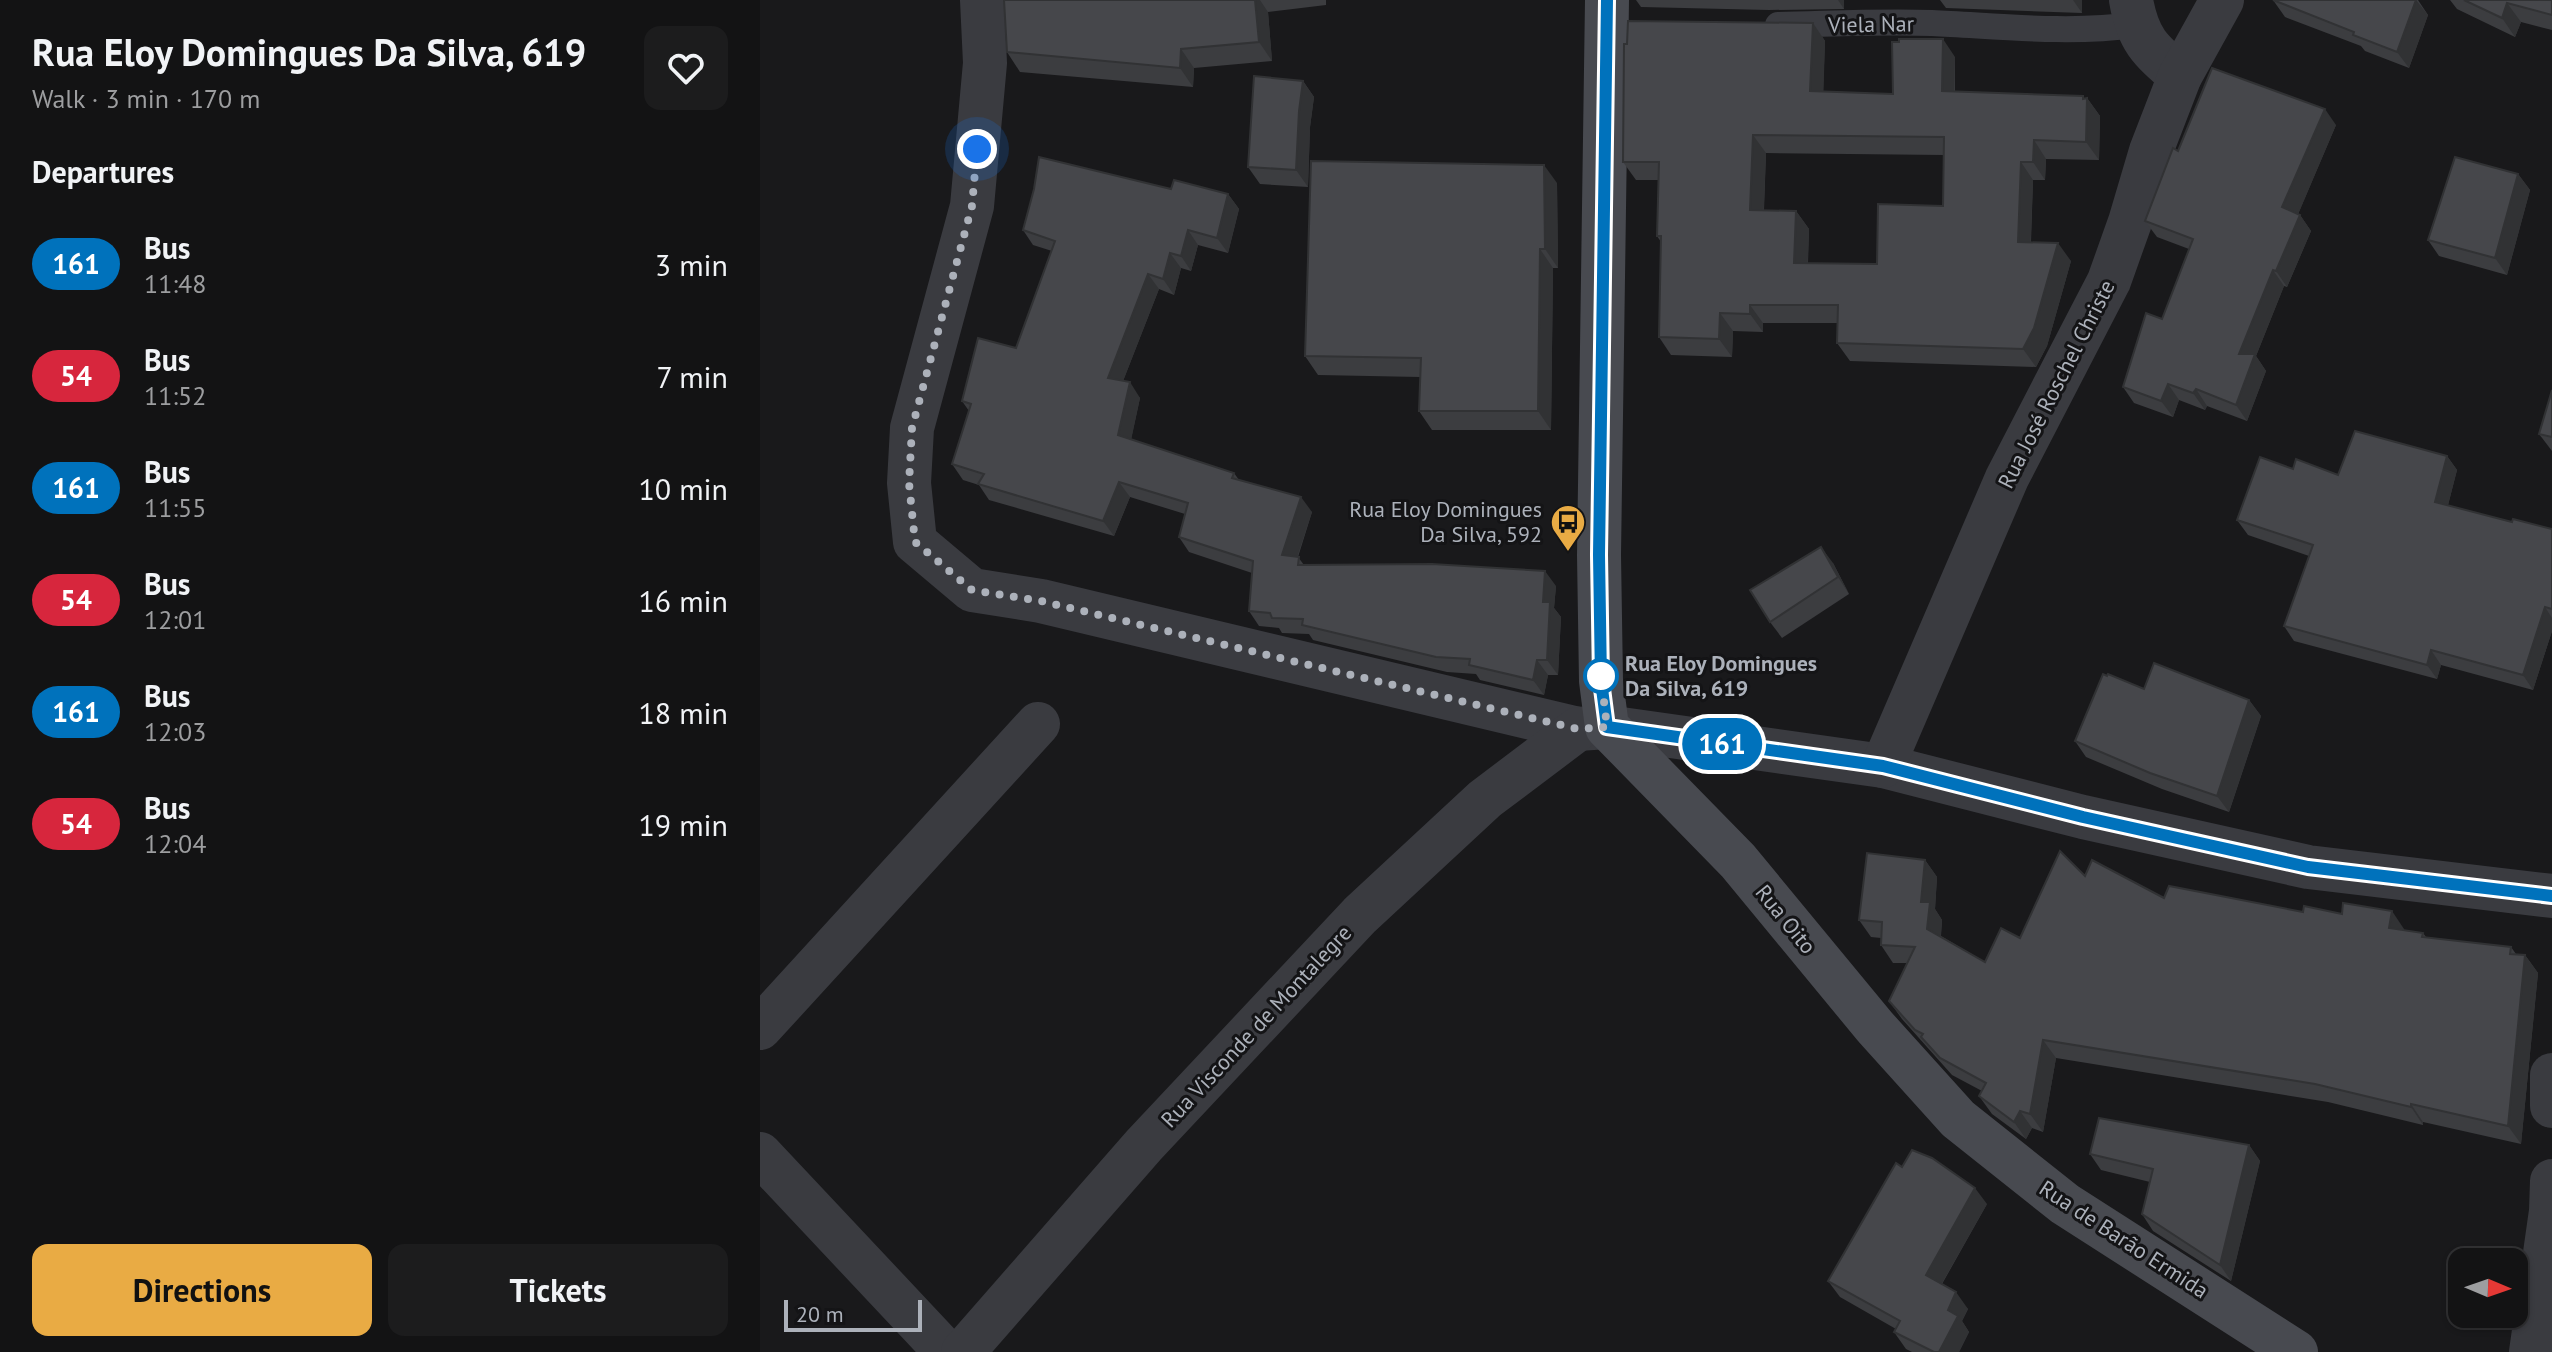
<!DOCTYPE html>
<meta charset="utf-8">
<style>
:root{--surface:#131314;--page:#1c1c1d;--text:#f1f3f6;--muted:#9d9ea0;--line:#323234;--accent:#e9ab44}
body{margin:0;font-family:"PT Sans",sans-serif;background:var(--page);color:var(--text);height:100vh;display:flex;flex-direction:column;font-size:30px;white-space:nowrap}
*{box-sizing:border-box;margin:0}
p{font-size:26px;color:var(--muted)}
.icon{flex:none;width:44px;height:44px;fill:none;stroke:currentColor;stroke-width:2;stroke-linecap:round;stroke-linejoin:round}
.map{position:relative;flex:1;overflow:hidden}
.panel{display:flex;flex-direction:column;background:var(--surface);width:760px}
.panel>*{flex:none}
.badge{padding:0 16px;border-radius:26px;font-size:28px;line-height:52px}
.needle{width:52px;rotate:92deg}
.buttons{position:absolute;left:1688px;top:1248px;display:grid;gap:16px}
.buttons a{display:grid;place-items:center;width:80px;height:80px;border-radius:16px;background:var(--surface);box-shadow:0 2px 6px #0004,0 0 0 2px var(--line);font-size:40px}
.scale{position:absolute;left:24px;bottom:20px;width:138px;box-sizing:border-box;padding-left:8px;border:4px solid #acb1ba;border-top:0;font-size:22px;line-height:28px;white-space:nowrap;color:#acb1ba;-webkit-text-stroke:6px #141416;paint-order:stroke}
.you{position:absolute;width:40px;height:40px;margin:-20px;border:6px solid #fff;border-radius:50%;background:#1a73e8;box-shadow:0 0 0 12px #1a73e833}
.map>.badge{position:absolute;translate:-50% -50%;box-shadow:0 0 0 4px #fff}
h2{padding:0 32px;font-size:30px;line-height:72px}
.round{display:grid;place-items:center;flex:none;width:84px;height:84px;border-radius:16px;background:var(--page)}
.summary{display:flex;align-items:center;justify-content:space-between;height:136px;padding:0 32px}
h1{font-size:38px;font-weight:800;line-height:60px}
.cta{display:flex;gap:16px;margin-top:auto;padding:16px 32px}
.cta a{flex:1;height:92px;border-radius:16px;background:var(--accent);color:#111;font-size:32px;font-weight:800;line-height:92px;text-align:center}
.cta a+a{background:var(--page);color:var(--text)}
ul{padding:0;list-style:none}
li{display:flex;align-items:center;gap:24px;height:112px;padding:0 32px}
li div{flex:1}
li b{display:block;font-size:30px}
li em{font-style:normal}
li .badge{min-width:88px;font-weight:700;text-align:center}
main{display:flex;flex:1;min-height:0}
.map>svg:first-child{display:block}
.lines{fill:none;stroke-linecap:round;stroke-linejoin:round}
.service{stroke:#3a3b40;stroke-width:26}
.minor{stroke:#3a3b40;stroke-width:44}
.secondary{stroke:#484a50;stroke-width:44}
.wall{fill:#3c3d40;fill-rule:evenodd}
.shaded-wall{fill:#313234}
.building{fill:#46474b;stroke:#313234;stroke-width:2;fill-rule:evenodd}
.line-casing{stroke:#fff;stroke-width:18}
.line{stroke:#0072bc;stroke-width:12}
.walk{stroke:#acb1ba;stroke-width:8;stroke-dasharray:0 14.4}
.stop-dot{fill:#fff;stroke:#0072bc;stroke-width:4}
.labels{text-anchor:middle;dominant-baseline:central;stroke-width:6;stroke-linejoin:round;paint-order:stroke}
.street-label{font-size:22px;fill:#acb1ba;stroke:#141416}
.poi-label{font-size:22px;fill:#acb1ba;stroke:#141416;text-anchor:end}
.stop-label{font-size:22px;font-weight:bold;fill:#acb1ba;stroke:#141416;text-anchor:start}
</style>
<main>
<section class="panel">
<div class="summary"><div><h1>Rua Eloy Domingues Da Silva, 619</h1><p>Walk · 3 min · 170 m</p></div><a class="round"><svg class="icon" aria-label="heart" viewBox="0 0 24 24"><path d="M12 20l-8-8c-3-5 5-10 8-4 3-6 11-1 8 4z"/></svg></a></div>
<h2>Departures</h2>
<ul>
<li><span class="badge" style="background:#0072bc;color:#fff">161</span><div><b>Bus</b><p>11:48</p></div><em>3 min</em></li>
<li><span class="badge" style="background:#d7263d;color:#fff">54</span><div><b>Bus</b><p>11:52</p></div><em>7 min</em></li>
<li><span class="badge" style="background:#0072bc;color:#fff">161</span><div><b>Bus</b><p>11:55</p></div><em>10 min</em></li>
<li><span class="badge" style="background:#d7263d;color:#fff">54</span><div><b>Bus</b><p>12:01</p></div><em>16 min</em></li>
<li><span class="badge" style="background:#0072bc;color:#fff">161</span><div><b>Bus</b><p>12:03</p></div><em>18 min</em></li>
<li><span class="badge" style="background:#d7263d;color:#fff">54</span><div><b>Bus</b><p>12:04</p></div><em>19 min</em></li>
</ul>
<div class="cta"><a>Directions</a><a>Tickets</a></div>
</section>
<div class="map">
<svg width="1792" height="1352" viewBox="0 0 1792 1352">
<rect width="100%" height="100%" fill="#19191b"/>
<g class="lines">
<path class="service" d="M1018,25c51,-1 103,-4 154,-2 67,3 136,11 203,2"/>
<g class="minor">
<path d="M222,0l3,63 -13,143 -60,222 -3,55 6,59 57,48 69,11 537,128 29,-2 276,39 200,51 225,50 244,29"/>
<path d="M1371,0c7,40 19,50 49,76"/>
<path d="M1123,766l124,-288 102,-197 21,-59 21,-71 29,-75 42,-76"/>
<path d="M0,1028l278,-304"/>
<path d="M1792,1075v31"/>
<path d="M0,1154l186,198"/>
<path d="M203,1352l181,-207 216,-230 125,-116 93,-70"/>
<path d="M1771,1352l20,-141 1,-30"/>
</g>
<path class="secondary" d="M847,0l-8,555 2,126 6,46 131,134 137,166 83,92 107,85 231,148"/>
</g>
<g class="wall">
<path d="M244,0h322v5l-58,7 4,49 -78,7 -1,19 -173,-15 -13,-20z"/>
<path d="M876,0h208v9l-75,1 -128,-3z"/>
<path d="M1180,0h142v13l-136,-5z"/>
<path d="M1513,0h145l10,15 -19,53 -44,-17 -4,-5 -76,-29z"/>
<path d="M1690,0h102v30l-31,-8 -6,15 -58,-28z"/>
<path d="M1053,23l12,18 -2,50 70,3 62,-37v35l128,4 2,3 2,-1 13,18 -1,44 -53,-1 -1,21h-12l-2,62 40,19 -24,85 -11,21 -186,-6 -13,-18 1,-20h-75v9l-30,-1 -1,26 -61,-2 -12,-18 2,-95 -4,-6 2,-56h-23l-13,-18zM1006,153l178,2 -1,51 -66,58 -69,-1 1,-34 -13,-18 -32,-1z"/>
<path d="M543,81l11,16 -4,30 -2,60 -48,-3 -12,-17z"/>
<path d="M1576,125l-38,89 2,1 11,16 -24,56 -3,-1 -28,70 10,15 -19,50 -40,-15 -2,4 -26,-10 -6,17 -39,-14 -11,-16 39,-68 27,-70 -32,-12 -12,-16 33,-70z"/>
<path d="M1758,174l12,16 -23,85 -68,-19 -11,-16z"/>
<path d="M797,183l1,85h-5l-2,162h-119l-13,-19 1,-34 -102,-2 -13,-19z"/>
<path d="M411,189l57,5 11,15 -11,44 -30,-8 -7,26 -10,-3 -7,27 -15,-6 -36,92 17,17 -9,41 103,34 5,7 73,32 -14,45 6,8 252,21 -2,22 7,9 -3,58h-10l-4,20 -64,-15 -4,-6 -29,-2 -134,-32 -4,-6 -27,-1 -3,-5 -20,-2 -10,-15 3,-38 -63,-21 -10,-15 6,-23 -55,-17 -16,39 -125,-36 -10,-15 -16,-5 -11,-16 17,-53 -7,-10 54,-53 36,-97 -19,-6 -10,-15z"/>
<path d="M1792,390v61l-13,-17z"/>
<path d="M1687,456l10,14 -9,35 64,17 40,7v102l-19,59 -92,-25 -4,14 -143,-38 -10,-15 25,-70 -61,-21 -11,-15 56,-51 45,6z"/>
<path d="M1073,563l16,31 -67,44 -12,-16z"/>
<path d="M1384,689l105,11 12,16 -32,96 -67,-23 -76,-32 -11,-16z"/>
<path d="M1165,860l12,17 -2,32 7,11 -1,16 44,26 35,-24 65,-62 79,22 139,14 101,17v1l19,3 3,4 85,10 5,7 9,1 13,18 -17,171 -98,-22v3l-95,-23 -272,-44 -13,74 -11,-4 -6,11 -34,-25 -13,-18 3,-5 -30,-16 -50,-56 -13,-18 18,-38h-14l-12,-18v-7l-10,-1 -12,-17z"/>
<path d="M1489,1145l11,16 -29,120 -78,-50 -11,-17 8,-32 -49,-12 -11,-16z"/>
<path d="M1227,1204l-45,80 26,25 -6,12 7,11 -10,20h-47l-6,-3 -12,-17 2,-3 -56,-32 -12,-16z"/>
</g>
<g class="shaded-wall">
<path d="M495,0h5l8,12 4,49 -13,-19z"/>
<path d="M1078,0h6v9z"/>
<path d="M1313,0h9v13z"/>
<path d="M1656,0l12,15 -19,53 -12,-16z"/>
<path d="M1747,3l14,19 -6,15 -13,-19z"/>
<path d="M1053,23l12,18 -2,68 -13,-18z"/>
<path d="M1183,39l12,18 -1,52 -12,-18z"/>
<path d="M421,49l13,19 -1,19 -13,-19z"/>
<path d="M543,81l11,16 -4,30 -2,60 -12,-17 3,-59z"/>
<path d="M1323,96l4,6v-4l13,18 -1,44 -13,-18z"/>
<path d="M1565,109l11,16 -42,99 -12,-17z"/>
<path d="M993,135l13,18 -3,75 -13,-18z"/>
<path d="M1274,140l12,19 -1,21 -12,-18z"/>
<path d="M1261,162l12,18 -3,80 -12,-18z"/>
<path d="M784,165l13,18 1,85 -13,-19z"/>
<path d="M1758,174l12,16 -23,85 -12,-17z"/>
<path d="M468,194l11,15 -11,44 -11,-15z"/>
<path d="M1036,211l13,18 -2,52 -13,-18z"/>
<path d="M1540,215l11,16 -24,56 -11,-16z"/>
<path d="M428,230l10,15 -7,26 -10,-15z"/>
<path d="M1298,243l13,18 -24,85 -11,21 -13,-18z"/>
<path d="M780,249l13,19 -2,162 -13,-19z"/>
<path d="M410,253l11,15 -7,27 -11,-16z"/>
<path d="M1513,270l11,16 -28,70 10,15 -19,50 -11,-16 3,-51z"/>
<path d="M388,274l11,15 -41,105 -10,-16z"/>
<path d="M990,305l13,18v9l-13,-18z"/>
<path d="M960,313l13,18 -1,26 -13,-18z"/>
<path d="M370,382l10,16 -11,52 -11,-15z"/>
<path d="M1408,384l11,16 -6,17 -12,-16z"/>
<path d="M1436,389l11,17 -2,4 -12,-17z"/>
<path d="M1687,456l10,14 -12,47 -10,-15z"/>
<path d="M359,482l11,15 -16,39 -11,-15z"/>
<path d="M541,497l11,15 -19,58 -11,-15z"/>
<path d="M1061,547l12,16 16,31 -11,-17z"/>
<path d="M785,571l11,15 -2,22 7,9 -3,58 -11,-15 -4,-58z"/>
<path d="M1785,607l7,11v13l-19,59 -10,-15z"/>
<path d="M1671,650l10,15 -4,14 -10,-14z"/>
<path d="M777,660l11,15 -4,20 -11,-15z"/>
<path d="M1489,700l12,16 -32,96 -12,-16z"/>
<path d="M1165,860l12,17 -2,32 7,11 -2,26 -13,-17 -6,-27z"/>
<path d="M1632,911l12,18 -3,17 -12,-18z"/>
<path d="M1765,955l13,18 -17,171 -13,-18z"/>
<path d="M1283,1040l13,18 -13,74 -13,-18z"/>
<path d="M1651,1104l12,18v3l-12,-18z"/>
<path d="M1260,1111l12,17 -6,11 -12,-17z"/>
<path d="M1489,1145l11,16 -29,120 -11,-16z"/>
<path d="M1215,1188l12,16 -50,88 -11,-17z"/>
<path d="M1196,1292l12,17 -6,12 7,11 -10,20h-20l9,-42z"/>
</g>
<g class="building">
<path d="M244,0h251l4,42 -78,7 -1,19 -173,-16z"/>
<path d="M1513,0h143l-19,52 -44,-17 1,-3z"/>
<path d="M1704,0h88v15l-45,-12 -5,15z"/>
<path d="M868,21l185,2 -3,68 83,3 -1,-52h7v-3h44l-1,52 141,5v3l4,-1 -1,44 -52,-2 -1,22h-12l-3,80 40,1 -24,85 -11,21 -186,-6 1,-38h-88v9l-30,-1 -1,26 -60,-2 2,-101h-4l2,-74h-36l1,-118h3zM993,135l191,2 -1,69 -65,-2 -1,60 -83,-1 2,-52 -46,-1z"/>
<path d="M1452,68l113,41 -43,98 18,8 -24,56 -3,-1 -34,84h16l-19,51 -40,-16 -3,4 -25,-9 -7,17 -38,-14 23,-74 16,6 31,-80 -48,-18 28,-73 5,3z"/>
<path d="M494,76l49,5 -4,30 -3,59 -48,-3z"/>
<path d="M279,157l132,32 3,-9 54,14 -11,44 -29,-8 -7,26 -11,-3 -7,26 -15,-5 -40,104 22,4 -12,53 116,38 -2,5 69,19 -19,58 17,2 -1,8 134,-1 113,7 -2,31h7l-3,58h-10l-4,20 -64,-15 1,-6 -34,-2 -134,-32 1,-6 -31,-1 -2,-5 -21,-2 4,-50 -74,-24 9,-34 -69,-21 -16,39 -125,-37 6,-10 -32,-10 19,-60 -9,-3 16,-63 38,10 39,-107 -32,-11 11,-41z"/>
<path d="M1695,157l63,17 -23,84 -67,-18z"/>
<path d="M551,161l233,4 1,84h-5l-2,162h-119l2,-53 -116,-2z"/>
<path d="M1792,390v47l-13,-3z"/>
<path d="M1595,431l92,25 -12,46 77,20 1,-3 39,10v80l-7,-2 -22,68 -92,-25 -4,15 -143,-39 29,-81 -76,-25 23,-63 33,12 3,-10 42,16z"/>
<path d="M1061,547l17,30 -68,45 -20,-32z"/>
<path d="M1394,663l95,37 -32,96 -67,-23 -75,-32 28,-67 4,2 1,-2 36,15z"/>
<path d="M1300,851l25,25 7,-16 72,38 5,-12 134,26 1,-6 38,8 1,-11 49,8 -3,17 34,5 -1,4 89,10 -1,7 15,1 -17,171 -97,-22v3l-96,-23 -272,-44 -13,74 -10,-3 -6,11 -35,-26 7,-13 -46,-25 -19,-21 2,-3 -8,-4 -26,-29 26,-54 -34,-2 1,-23 -23,-2 8,-67 58,7 -4,42h9l-3,27 58,33 16,-34 19,10z"/>
<path d="M1339,1118l150,27 -29,120 -78,-51 11,-45 -63,-15z"/>
<path d="M1152,1150l20,8 43,30 -49,87 30,17 -8,18 10,6 -19,36h-5l-40,-20 6,-11 -72,-40 68,-118 6,4z"/>
</g>
<g class="lines">
<g class="line-casing">
<path id="line" d="M847,0l-8,555 2,126 6,46 276,39 200,51 225,50 244,29"/>
</g>
<use href="#line" class="line"/>
<path class="walk" d="M217,149l-5,57 -60,222 -3,55 6,59 57,48 69,11 537,128 29,-2 -6,-51"/>
</g>
<defs>
<g id="bus-pin" transform="scale(1.8)"><path d="M0 17L-7.5 6A9.5 9.5 0 1 1 7.5 6Z" fill="#e9ab44" stroke="#141416"/><path d="M-5-6H5V4H4V6H2V4H-2V6H-4V4H-5ZM-3.5-4V0h7V-4ZM-3.5 1.2v1.5H-2V1.2ZM2 1.2v1.5H3.5V1.2Z" fill="#111"/></g>
</defs>
<g fill-rule="evenodd">
<use href="#bus-pin" x="808" y="522"/>
</g>
<circle class="stop-dot" cx="841" cy="676" r="16"/>
<g class="labels">
<g class="street-label">
<text transform="translate(1111 24) rotate(-1)">Viela Nar</text>
<text transform="translate(1296 384) rotate(-63)">Rua José Roschel Christe</text>
<text transform="translate(1026 919) rotate(51)">Rua Oito</text>
<text transform="translate(496 1026) rotate(-47)">Rua Visconde de Montalegre</text>
<text transform="translate(1364 1239) rotate(33)">Rua de Barão Ermida</text>
</g>
<g class="poi-label">
<text x="782" y="509">Rua Eloy Domingues<tspan x="782" dy="25">Da Silva, 592</tspan></text>
</g>
<g class="stop-label">
<text x="865" y="663">Rua Eloy Domingues<tspan x="865" dy="25">Da Silva, 619</tspan></text>
</g>
</g>
</svg>
<div class="buttons">
<a><svg class="needle" viewBox="-14 -14 28 28"><path d="M0-13l5 13h-10z" fill="#e53935"/><path d="M0 13l5-13h-10z" fill="#9d9ea0"/></svg></a>
</div>
<div class="scale">20 m</div>
<div class="you" style="left:217px;top:149px"></div>
<b class="badge" style="left:962px;top:744px;background:#0072bc;color:#fff">161</b>
</div>
</main>
